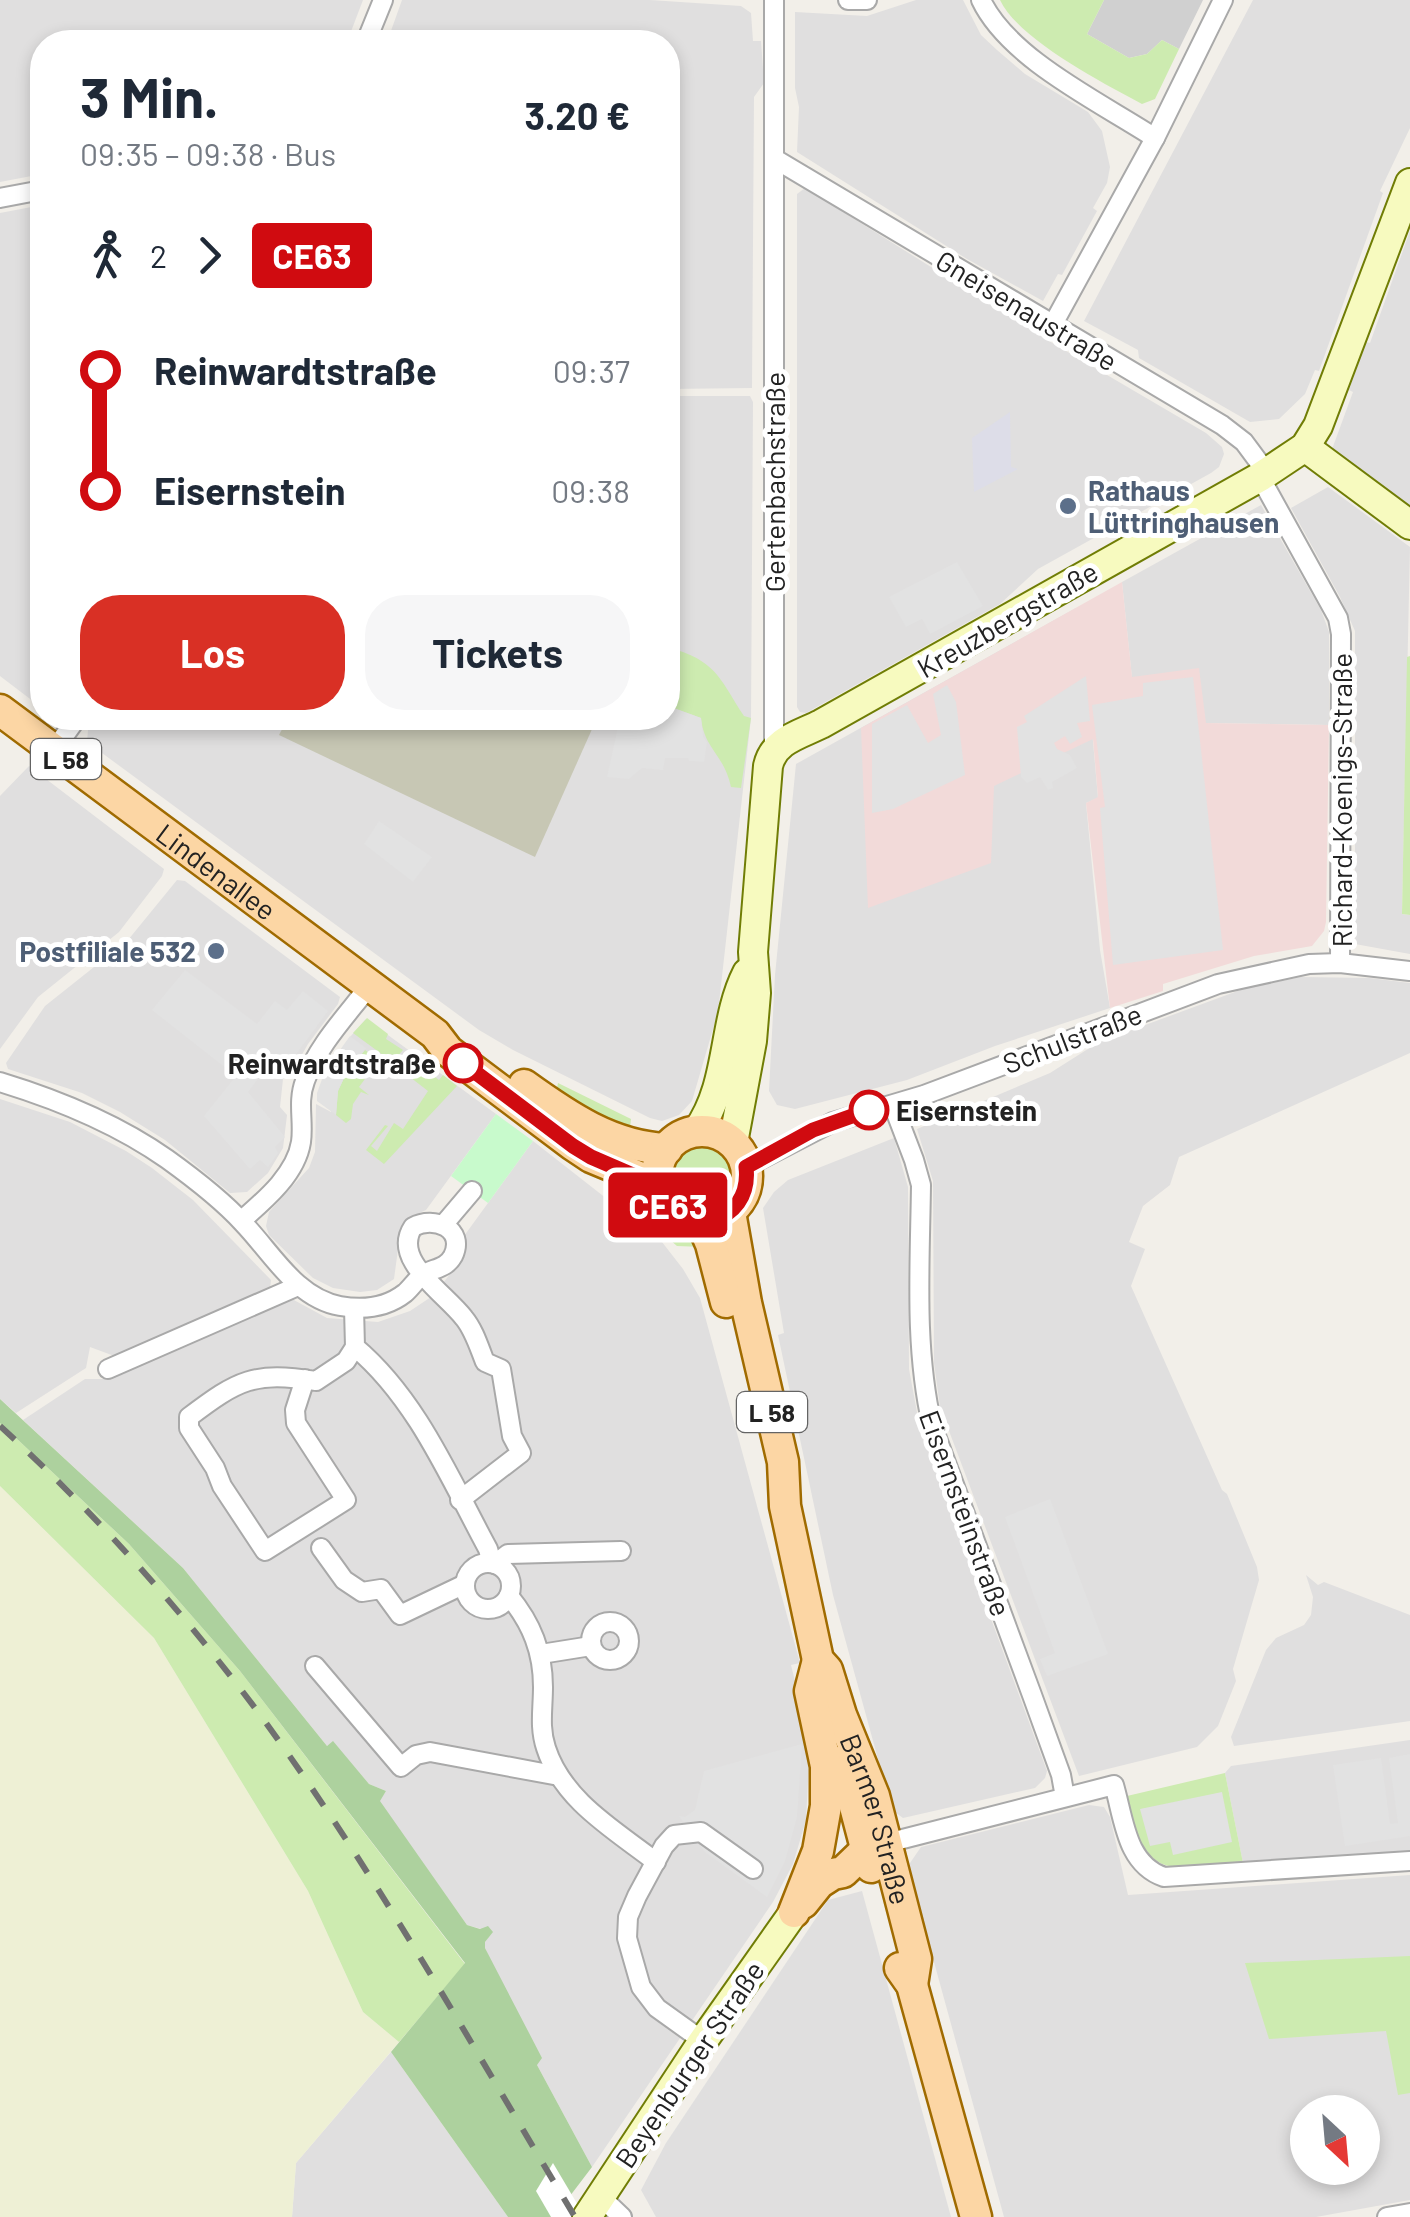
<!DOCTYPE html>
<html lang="de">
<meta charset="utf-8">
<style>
:root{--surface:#fff;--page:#f6f6f7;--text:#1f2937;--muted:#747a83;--accent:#d93025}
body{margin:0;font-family:Barlow,sans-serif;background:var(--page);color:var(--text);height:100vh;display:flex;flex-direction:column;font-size:38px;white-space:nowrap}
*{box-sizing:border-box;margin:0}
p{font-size:32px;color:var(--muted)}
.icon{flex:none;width:55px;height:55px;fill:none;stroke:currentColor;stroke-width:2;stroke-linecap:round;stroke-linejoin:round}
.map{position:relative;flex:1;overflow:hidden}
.side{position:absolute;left:30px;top:30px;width:650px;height:700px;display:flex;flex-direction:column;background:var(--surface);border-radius:40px;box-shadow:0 5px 15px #0003}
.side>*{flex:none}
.badge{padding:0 20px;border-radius:8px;font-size:35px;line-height:65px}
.needle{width:65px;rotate:154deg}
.buttons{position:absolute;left:1290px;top:2095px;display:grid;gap:20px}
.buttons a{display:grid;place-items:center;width:90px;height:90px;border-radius:50%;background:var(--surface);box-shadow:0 5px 15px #0003;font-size:50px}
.map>.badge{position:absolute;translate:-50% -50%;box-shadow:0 0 0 5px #fff}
.legs{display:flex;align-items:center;gap:15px;height:110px;padding:0 50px;font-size:32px}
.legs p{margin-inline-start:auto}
.summary{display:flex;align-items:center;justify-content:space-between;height:170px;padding:0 50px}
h1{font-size:55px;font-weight:700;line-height:75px}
.cta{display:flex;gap:20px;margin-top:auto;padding:20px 50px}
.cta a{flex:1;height:115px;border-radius:40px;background:var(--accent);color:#fff;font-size:40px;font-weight:700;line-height:115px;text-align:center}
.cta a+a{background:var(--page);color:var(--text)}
ul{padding:0 50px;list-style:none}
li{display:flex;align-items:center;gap:35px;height:120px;font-size:38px}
li i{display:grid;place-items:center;width:15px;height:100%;margin:0 12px;background:currentColor}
li i::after{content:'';width:25px;height:25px;margin:-12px;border:8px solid;border-radius:50%;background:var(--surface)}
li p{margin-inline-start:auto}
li:first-child i{background:linear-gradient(#0000 50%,currentColor 0)}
li:last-child i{background:linear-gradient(currentColor 50%,#0000 0)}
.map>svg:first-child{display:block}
.residential{fill:#e0dfdf;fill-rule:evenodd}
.commercial{fill:#f2dad9}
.religious{fill:#d0d0d0}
.construction{fill:#c7c7b4}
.farmland{fill:#eef0d5}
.grass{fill:#cdebb0}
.forest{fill:#add19e}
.park{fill:#c8facc}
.parking{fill:#e2e2e2}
.plaza{fill:#dddde8}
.pier{fill:#fff}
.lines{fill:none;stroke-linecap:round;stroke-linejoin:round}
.street-casing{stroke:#a9a9a9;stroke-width:22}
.secondary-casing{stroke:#707d05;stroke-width:32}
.primary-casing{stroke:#a06b00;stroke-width:35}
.street{stroke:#fff;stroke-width:18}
.secondary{stroke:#f7fabf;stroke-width:28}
.primary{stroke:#fcd6a4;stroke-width:30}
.rail{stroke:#707070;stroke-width:6;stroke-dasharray:20 20;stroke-linecap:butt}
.line-1-casing{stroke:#fff;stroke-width:22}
.line-1{stroke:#d00b10;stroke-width:15}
.service-dot{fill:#5c6f8a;stroke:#fff;stroke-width:4}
.stop-1-dot{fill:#fff;stroke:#d00b10;stroke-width:5}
.labels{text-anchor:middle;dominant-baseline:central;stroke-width:10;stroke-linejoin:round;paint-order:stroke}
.shield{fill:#fff;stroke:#646464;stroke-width:2.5}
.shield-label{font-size:25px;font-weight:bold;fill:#222}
.street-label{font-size:28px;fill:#222;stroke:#fff}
.service-label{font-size:28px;font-weight:bold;fill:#4e5e75;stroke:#fff;text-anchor:start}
.stop-label{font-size:28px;font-weight:bold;fill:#222;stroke:#fff;text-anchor:end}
</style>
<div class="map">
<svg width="1410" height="2217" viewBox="0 0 1410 2217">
<rect width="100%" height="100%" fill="#f2efe9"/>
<g class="residential">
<path d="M0,0h363l-16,42h-305v132l-42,8z"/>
<path d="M402,0h248l91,6 10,7 2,28h8l3,42 -10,14 -2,291 -84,1v-347h-281z"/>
<path d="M916,0h47l18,35 16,15 28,24 63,38 14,19 8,36 -3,16 -14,25 4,3 -35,64 -4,-1 -15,27 -76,-42 -170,-107 2,-45 -4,-19v-76l72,4z"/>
<path d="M1253,0h157v128l-30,63 3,2 -64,178 -4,-1 -10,24 -26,25 -29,3 -111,-64 -1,-8 -54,-29z"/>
<path d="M805,188l244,153 157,92 16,14 2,7 -5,13 -8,6 -173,96 -38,35 -194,109 -6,-1 -3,-5v-513z"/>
<path d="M42,205v503l-42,-32v-463z"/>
<path d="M1410,231v275l-79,-54 22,-60 -4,-2 17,-48 4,1z"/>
<path d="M668,396h82l3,6 -2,316 -33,294 -26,89 -13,14 -17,6 -12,-3 -137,-68 -34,-20 -392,-288 1,-12 7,-12h573z"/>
<path d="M1328,487l82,60 -8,367 8,1v39l-55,-10v-313l-15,-34 -49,-89z"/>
<path d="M1261,505l60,105 8,22v93l-124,-2 -73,-45 -10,-96z"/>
<path d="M1076,608l8,31 14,159 -12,5 14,147 10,58 -115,38 -88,34 -112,29 -18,-4 -8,-14 6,-116 21,-211z"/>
<path d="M29,766l135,103 -2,7 -43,56 -81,65 -38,52v-253z"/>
<path d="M177,880l8,1 155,116 -2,7 -30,40 -17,30 -8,5 -3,28 7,8 -4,33 -15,25 -21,19 -17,1 -65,-53 -45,-28 -38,-19 -74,-24 -2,-6 39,-57 83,-66z"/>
<path d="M1301,977l69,1 40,5v70l-231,104 -9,28 -27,21 -14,36 16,7 -14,37 91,204 5,4 30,73 2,13 -26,89 3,12 -18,45 -21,21 -118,29 -139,-369 -6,-44 -1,-182 -16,-52 133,-56 49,-31 144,-53z"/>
<path d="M366,1019l130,95 -70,96 -18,8 -7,9 -7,52 -17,11 -17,2 -27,-4 -20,-10 -44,-43 -3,-9 3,-14 40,-44 6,-16 1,-48 15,8 1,-17 30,-49 -12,-9z"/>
<path d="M0,1099l70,23 56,29 26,17 41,32 78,80 -1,9 -153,68 -27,-10 -4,21 -70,45 -16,-14z"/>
<path d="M894,1138l14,49 1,182 10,54 128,348 -2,7 -10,10 -132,30 -11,-8 -59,-215 -55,-260 6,-2 -21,-125 11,-16 14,-12z"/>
<path d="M533,1141l129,101 21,27 17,29 100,365 -9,2 19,77 -4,78 -13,44 -20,38 -181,265 -55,-102 -52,-117v-6l7,-10 -25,-7 -88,-124 7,-10 -17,-7 -36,-42 -6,4 -144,-178 -160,-148 62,-41h22l175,-80h10l35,19 51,4 32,-11 21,-14 16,-19 15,-21 2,-21z"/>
<path d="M1306,1575l12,10 6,-3 86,33v106l-176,25 -3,-9 35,-87 10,-12 28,-13 7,-10 2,-18z"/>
<path d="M1410,1740v112l-167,11 -18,-90 6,-7z"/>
<path d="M1089,1805l15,2 6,10 18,78 282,-20v325l-94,17h-312l-95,-346 1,-8 11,-16zM1308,2112h54v56h-54z"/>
<path d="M862,1891l89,326h-295l-15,-27 25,-47 162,-243z"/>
<path d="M391,2052l117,165h-216l4,-54z"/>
</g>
<path class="commercial" d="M1122,582l10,95 67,-9 7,55 123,2 -3,197 -2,9 -12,15 -58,10 -91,28v7l-53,17 -24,-205 12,-6 -5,-58 -99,47 -3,77 -123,45 -7,-180z"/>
<path class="religious" d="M1104,0h99l-24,49 -17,-9 -15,14 -18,4 -42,-24z"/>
<path class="construction" d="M288,718h309l-62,139 -256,-122z"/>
<path class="farmland" d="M0,1486l154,152 154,253 55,121 36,30 -103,121 -4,54h-292z"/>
<g class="grass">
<path d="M1000,0h104l-17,34 42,24 18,-4 15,-14 17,9 -24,50 -13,5c-39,-21 -123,-64 -142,-104z"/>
<path d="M677,650c41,13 45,33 67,66l7,2 -10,70 -10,-1c-7,-33 -27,-38 -30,-69l-33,-12v-53z"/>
<path d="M1410,656v259l-8,-1 5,-257z"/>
<path d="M367,1018l21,16 -2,5 17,11 -7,8 -5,-4 -4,4 -34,-25z"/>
<path d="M365,1050l19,14 -3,3 -5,-3 -17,23 10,8 -8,-3 -8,12 -2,15 -5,4 -10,-8 2,-24 7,-15z"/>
<path d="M409,1057l30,23 4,-5 14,11 -73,78 -18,-14 19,-25 3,1 -17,20 6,5 17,-28 9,6 25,-38 -22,-17 4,-6 -6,-4z"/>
<path d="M558,1083l73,36 -2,18 -73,-44z"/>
<circle cx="703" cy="1177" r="30"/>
<path d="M629,1178l20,14 17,25 27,17 10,13 -26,-1 -53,-47z"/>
<path d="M0,1423l129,121 111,127 225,293 -66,78 -36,-30 -55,-121 -154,-253 -154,-152z"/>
<path d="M1225,1773l18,90c-76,6 -97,20 -116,-67z"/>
<path d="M1410,1956v137l-12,2 -12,-64 -117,8 -24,-76z"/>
</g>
<path class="forest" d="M0,1399l183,169 144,178 6,-5 36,43 17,7 -6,10 87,124 13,4 8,-3 5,6 -8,10v6l57,110 -5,7 55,102 -38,50h-46l-117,-165 74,-89 -225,-292 -111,-127 -129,-121z"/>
<path class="park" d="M496,1114l37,27 -45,62 -37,-27z"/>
<g class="parking">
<path d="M957,562l26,44 -53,28 -8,-15 -16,8 -17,-30z"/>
<path d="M1086,676l4,45 -13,2 5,14 -12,7 -5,-8 -11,7 3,6 13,6 7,13 -25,14 1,6 -5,2 -8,-13 -13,6 -6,-6 -4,-50 10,-5 -3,-6z"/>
<path d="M1193,677l30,273 -110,15 -13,-157 5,-1 -13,-102 51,-9v-13z"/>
<path d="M947,685l9,17 9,73 -72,34 -21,4v-89l35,-19 21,38 13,-8 -8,-41z"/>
<path d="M668,706l33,12 2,18 4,6 -3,20 -15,-1 -1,-3h-23l-2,12 -21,-2 -13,11 -22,-2 13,-59h48z"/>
<path d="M379,821l53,36 -19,25 -49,-38z"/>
<path d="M185,970l72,54 18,-23 12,9 16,-19 25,20 -46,62 -13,-9 -21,28 37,45 -10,10 3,6 -10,14 -8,-7 -10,9 -46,-53 32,-40 -84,-66z"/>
<path d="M350,1036l16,12 -21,28 -7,15 -2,24 -19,-14v-8l8,-22z"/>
<path d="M1050,1499l58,155 -61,22 -7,-17 15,-6 -50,-136z"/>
<path d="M802,1744l-5,73 -12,44 -18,36 -62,-45 -26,-36 6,1 10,-7 9,-39z"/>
<path d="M1410,1754v82l-65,10 -12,-81 48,-7 9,66 8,-1 -9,-65z"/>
<path d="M1222,1792l10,50 -59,13 -3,-13 -20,4 -10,-37z"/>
</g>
<path class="plaza" d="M1010,412l1,55 7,2 -44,23 -2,-54z"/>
<path class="pier" d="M553,2163l32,54h-34l-15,-26z"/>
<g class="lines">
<g class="street-casing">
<g id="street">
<path d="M848,0h19"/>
<path d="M981,0c28,59 119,102 174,138"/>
<path d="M366,42l17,-42"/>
<path d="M775,159l447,266 22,17 23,31"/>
<path d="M0,198l42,-8"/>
<path d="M1052,326l103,-188 68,-138"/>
<path d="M1260,477l78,141 3,16 -1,329"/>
<path d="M54,750l23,-32"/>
<path d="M774,750v-750"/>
<path d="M0,1082c59,18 116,41 167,77 25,18 55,41 76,64 29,30 53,75 97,83 23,4 46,2 65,-13 8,-7 13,-17 23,-21 9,-4 19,-5 25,-16 13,-27 -19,-41 -40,-29 -22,33 32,66 51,91 10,12 15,29 21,44l16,7 11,67 9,17 -61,47"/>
<path d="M893,1105l21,55 7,25c-1,80 -7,162 11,240l100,270 29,80 4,22"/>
<path d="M746,1167l87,-45 91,-27 294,-111 91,-20 31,-1 70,8"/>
<path d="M242,1220c23,-20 54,-46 59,-78 3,-21 -4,-40 4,-61 12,-35 43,-67 65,-96"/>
<path d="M444,1224l28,-33"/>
<path d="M354,1308l1,39c62,52 95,132 133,202l4,14"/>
<path d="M108,1369l190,-83"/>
<path d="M305,1379l-10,31 1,13 50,77 -81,51 -43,-65 -7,-18 -26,-40v-11c49,-37 65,-46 127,-36l30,-20 9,-14"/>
<path d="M321,1548l23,32 18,12 19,-3 19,26 65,-31"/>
<circle cx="488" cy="1586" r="23"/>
<path d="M495,1564l13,-10 113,-3"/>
<path d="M509,1596c23,28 34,56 34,91 0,22 -4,40 3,61 17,53 69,82 110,114"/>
<circle cx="610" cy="1641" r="19"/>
<path d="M541,1654l50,-8"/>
<path d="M315,1666l86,101 15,-12 14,-3 129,24"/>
<path d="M887,1843l227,-58c10,34 12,79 50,92l246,-16"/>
<path d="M703,2041l-46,-33 -16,-21 -14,-49 1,-21 9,-21 27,-50 10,-11 27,-3 52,37"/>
<path d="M601,2197l21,20"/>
<path d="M1387,2217l23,-4"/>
</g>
</g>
<g class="secondary-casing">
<g id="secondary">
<path d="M1305,447l105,78"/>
<path d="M697,1131c34,-47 25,-109 50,-158"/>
<path d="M733,1143l19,-102 4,-48 -3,-41 15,-186c6,-26 31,-31 53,-42l439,-247 45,-30 13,-21 92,-243"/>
<path d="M587,2217l116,-176 91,-129"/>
</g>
</g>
<g class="primary-casing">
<g id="primary">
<path id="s1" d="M0,710l435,324 13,17 125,94 18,12 67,28"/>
<path d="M524,1085c43,31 88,62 143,64"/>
<circle cx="702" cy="1176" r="45"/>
<path id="s2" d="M730,1212l16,91 37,159 2,44 33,154 9,10 14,45 33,81 42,163 -4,26"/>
<path d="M701,1221l10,23 15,58"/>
<path d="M843,1761l28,106"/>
<path d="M803,1903l16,-20 14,-9 10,-2 24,-23"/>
<path d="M794,1912l24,-61 8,-45v-40l-16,-75 8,-31"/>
<path d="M900,1968l12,17 64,232"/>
</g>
</g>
<use href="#street" class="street"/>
<use href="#secondary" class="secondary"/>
<use href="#primary" class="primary"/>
<path class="rail" d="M0,1426c93,85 179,181 255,282 119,161 217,338 320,509"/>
</g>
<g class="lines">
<g class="line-1-casing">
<path id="line-1" d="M463,1063l110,83 18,11 67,29c20,57 95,40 88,-19l67,-37 56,-20"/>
</g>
<use href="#line-1" class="line-1"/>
</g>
<g class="service-dot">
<circle cx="1068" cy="506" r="10"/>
<circle cx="216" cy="951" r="10"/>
</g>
<g class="stop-1-dot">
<circle cx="463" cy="1063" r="18"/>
<circle cx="869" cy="1110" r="18"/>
</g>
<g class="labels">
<g class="shield">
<rect x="31" y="739" width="70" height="40" rx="8"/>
<rect x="737" y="1392" width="70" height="40" rx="8"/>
</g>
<g class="shield-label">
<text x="66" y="759">L 58</text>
<text x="772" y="1412">L 58</text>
</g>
<g class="street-label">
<text transform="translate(1027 310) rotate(31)">Gneisenaustraße</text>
<text transform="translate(774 482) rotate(-90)">Gertenbachstraße</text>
<text transform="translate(1007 619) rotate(-30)">Kreuzbergstraße</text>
<text transform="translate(1341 800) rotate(-90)">Richard-Koenigs-Straße</text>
<text stroke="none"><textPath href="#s1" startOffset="270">Lindenallee</textPath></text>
<text transform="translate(1072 1038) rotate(-21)">Schulstraße</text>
<text transform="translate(966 1513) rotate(70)">Eisernsteinstraße</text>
<text stroke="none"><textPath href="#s2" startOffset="628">Barmer Straße</textPath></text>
<text transform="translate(689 2064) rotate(-56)">Beyenburger Straße</text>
</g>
<g class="service-label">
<text x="1088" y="490">Rathaus<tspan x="1088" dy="32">Lüttringhausen</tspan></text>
<text x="196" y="951" text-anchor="end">Postfiliale 532</text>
</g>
<g class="stop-label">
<text x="436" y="1063">Reinwardtstraße</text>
<text x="896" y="1110" text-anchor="start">Eisernstein</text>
</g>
</g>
</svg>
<div class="buttons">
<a><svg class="needle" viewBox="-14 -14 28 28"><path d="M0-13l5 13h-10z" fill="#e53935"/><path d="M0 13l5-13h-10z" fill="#747a83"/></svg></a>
</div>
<b class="badge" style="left:668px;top:1205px;background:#d00b10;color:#fff">CE63</b>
<section class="side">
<div class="summary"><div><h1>3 Min.</h1><p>09:35 – 09:38 · Bus</p></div><b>3.20 €</b></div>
<div class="legs"><svg class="icon" aria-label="walk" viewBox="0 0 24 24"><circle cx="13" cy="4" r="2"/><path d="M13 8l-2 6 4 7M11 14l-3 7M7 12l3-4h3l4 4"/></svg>2<svg class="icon" aria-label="forward" viewBox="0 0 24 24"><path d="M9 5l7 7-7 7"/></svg><b class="badge" style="background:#d00b10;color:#fff">CE63</b></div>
<ul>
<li><i style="color:#d00b10"></i><b>Reinwardtstraße</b><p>09:37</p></li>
<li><i style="color:#d00b10"></i><b>Eisernstein</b><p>09:38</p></li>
</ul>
<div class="cta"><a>Los</a><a>Tickets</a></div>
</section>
</div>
